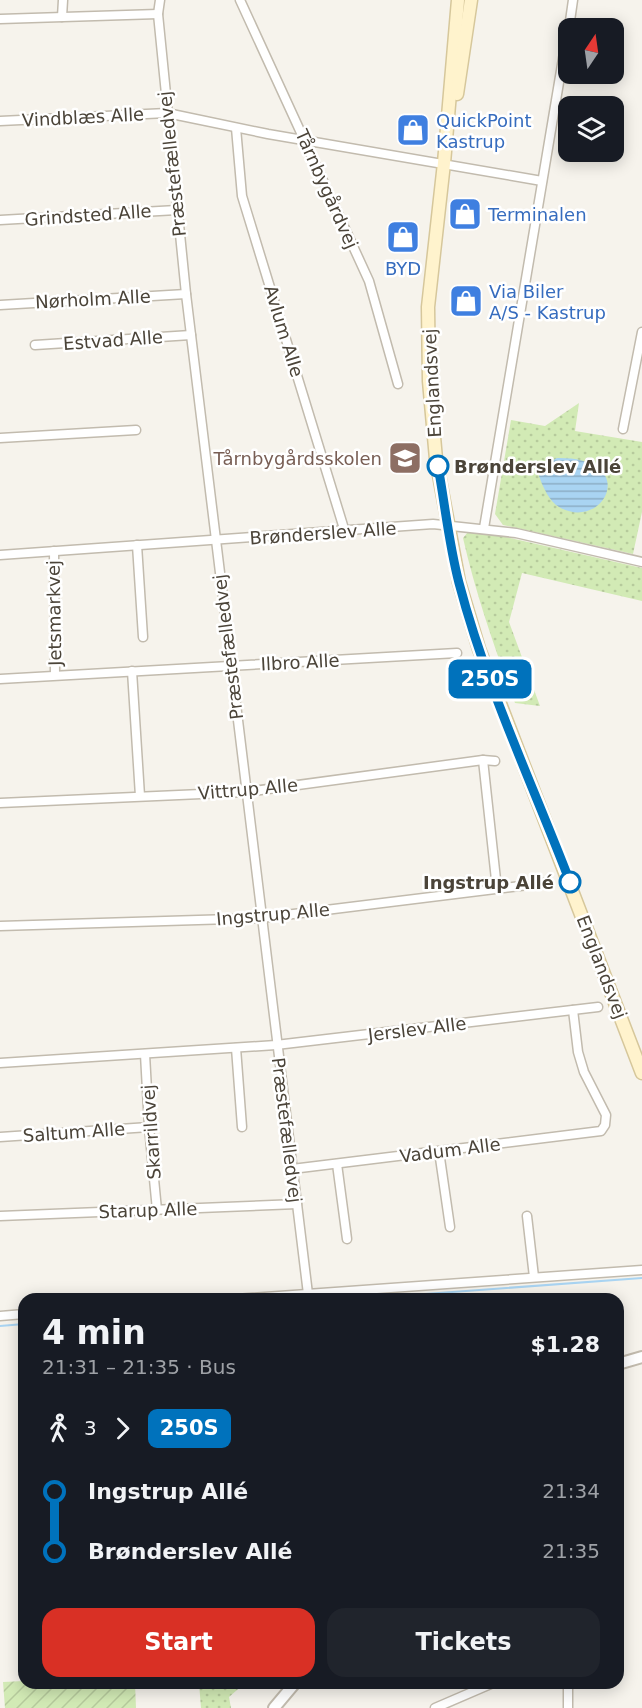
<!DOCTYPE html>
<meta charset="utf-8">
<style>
:root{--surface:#171b24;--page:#20242c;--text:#f1f3f6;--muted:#9ea1a6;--accent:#d93025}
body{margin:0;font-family:"DejaVu Sans",sans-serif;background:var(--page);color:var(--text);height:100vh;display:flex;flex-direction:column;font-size:22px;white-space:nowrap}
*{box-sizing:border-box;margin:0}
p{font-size:20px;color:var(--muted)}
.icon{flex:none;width:33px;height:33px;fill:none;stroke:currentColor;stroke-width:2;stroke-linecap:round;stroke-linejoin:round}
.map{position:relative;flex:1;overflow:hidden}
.drawer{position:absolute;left:18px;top:1293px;width:606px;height:396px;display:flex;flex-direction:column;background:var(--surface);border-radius:18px;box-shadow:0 3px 15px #0003}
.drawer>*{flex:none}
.badge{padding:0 12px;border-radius:9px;font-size:21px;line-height:39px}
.needle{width:39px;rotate:13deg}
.tools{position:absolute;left:558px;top:18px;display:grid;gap:12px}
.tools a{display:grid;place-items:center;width:66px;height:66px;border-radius:12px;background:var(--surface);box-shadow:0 3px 15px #0003;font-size:30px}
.map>.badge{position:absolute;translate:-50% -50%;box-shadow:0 0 0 3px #fff}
.legs{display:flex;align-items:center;gap:9px;height:66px;padding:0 24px;font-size:20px}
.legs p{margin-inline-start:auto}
.head{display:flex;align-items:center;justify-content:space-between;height:102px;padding:0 24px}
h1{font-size:33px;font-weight:700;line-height:45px}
.action{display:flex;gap:12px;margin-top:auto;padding:12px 24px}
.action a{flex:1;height:69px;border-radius:18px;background:var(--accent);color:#fff;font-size:24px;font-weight:700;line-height:69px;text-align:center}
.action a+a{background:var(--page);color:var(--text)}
ul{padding:0 24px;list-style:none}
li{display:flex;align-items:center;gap:21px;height:60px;font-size:22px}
li i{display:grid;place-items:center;width:9px;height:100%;margin:0 8px;background:currentColor}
li i::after{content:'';width:15px;height:15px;margin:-8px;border:4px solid;border-radius:50%;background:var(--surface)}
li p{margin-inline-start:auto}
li:first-child i{background:linear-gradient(#0000 50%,currentColor 0)}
li:last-child i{background:linear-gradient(currentColor 50%,#0000 0)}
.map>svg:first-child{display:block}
.grass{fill:url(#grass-dots)}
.garden{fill:url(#garden-furrows)}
.water{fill:url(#water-rules)}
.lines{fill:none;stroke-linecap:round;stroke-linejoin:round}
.stream{stroke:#a9d4f2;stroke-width:2}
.minor-casing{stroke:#c2bbae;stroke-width:11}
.tertiary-casing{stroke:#c2bbae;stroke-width:14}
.secondary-casing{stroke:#d6c79b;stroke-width:15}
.minor{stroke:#fff;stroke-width:8}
.tertiary{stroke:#fff;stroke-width:10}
.secondary{stroke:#fff3cd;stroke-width:12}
.line-1-casing{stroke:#fff;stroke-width:14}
.line-1{stroke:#0072bc;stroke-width:9}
.stop-1-dot{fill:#fff;stroke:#0072bc;stroke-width:3}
.labels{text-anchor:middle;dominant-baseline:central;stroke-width:5;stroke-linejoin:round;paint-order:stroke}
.street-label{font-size:18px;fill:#4b4439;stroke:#fff}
.shop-label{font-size:18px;fill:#366cbe;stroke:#fff;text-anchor:start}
.education-label{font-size:18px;fill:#785e54;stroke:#fff;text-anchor:end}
.stop-label{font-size:18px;font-weight:bold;fill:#4b4439;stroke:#fff;text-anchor:start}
</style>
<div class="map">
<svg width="642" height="1708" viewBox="0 0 642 1708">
<defs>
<pattern id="grass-dots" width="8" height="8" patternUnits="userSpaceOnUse" patternTransform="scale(1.5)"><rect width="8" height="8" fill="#d2eab5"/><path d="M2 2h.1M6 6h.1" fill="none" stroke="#b6ca9c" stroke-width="1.8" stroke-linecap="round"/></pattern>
<pattern id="garden-furrows" width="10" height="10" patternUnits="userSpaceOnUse" patternTransform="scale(1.5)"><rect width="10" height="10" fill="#d2eab5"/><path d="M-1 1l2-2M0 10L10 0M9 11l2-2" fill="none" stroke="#b6ca9c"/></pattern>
<pattern id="water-rules" width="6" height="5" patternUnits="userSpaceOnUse" patternTransform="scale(1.5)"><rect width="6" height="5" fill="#a9d4f2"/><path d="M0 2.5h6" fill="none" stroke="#8caec5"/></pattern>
</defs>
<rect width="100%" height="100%" fill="#f6f3ec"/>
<g class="grass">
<path d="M579,403l-4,28 67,11v70l-9,42 -130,-29 -8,-11 16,-94 34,6z"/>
<path d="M468,532h16l158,36v33l-120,-28 -13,49 31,84 -25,-3c-20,-54 -39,-108 -52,-165z"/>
<path d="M199,1683h46l-16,14 2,11h-30z"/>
</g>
<path class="garden" d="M24,1681v2h111l1,25h-131l-2,-26z"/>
<path class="water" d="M557,458c85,-1 47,75 2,49 -10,-6 -16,-20 -20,-31l3,-10z"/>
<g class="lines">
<g class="stream">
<path d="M357,1299l285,-21"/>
<path d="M0,1326l24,-2"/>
</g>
<g class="minor-casing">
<g id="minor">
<path d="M160,0l-2,14 28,280 122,1000"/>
<path d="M240,0l129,281 29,103"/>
<path d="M62,17l1,-17"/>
<path d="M0,19l158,-5"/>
<path d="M569,28l4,-28"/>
<path d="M0,121l167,-8 101,21 274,47"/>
<path d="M236,128l6,68 103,336"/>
<path d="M0,220l177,-10"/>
<path d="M0,305l186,-11"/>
<path d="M35,345l156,-10"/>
<path d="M623,429l19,-97"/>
<path d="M0,438l136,-8"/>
<path d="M484,528l84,-499"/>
<path d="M137,545l6,92"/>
<path d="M54,551l1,124"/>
<path d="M0,555l433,-31 83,9 126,29"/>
<path d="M132,671l8,125"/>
<path d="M0,679l457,-26"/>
<path d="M483,760l14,129"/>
<path d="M0,803l246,-11 237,-32 12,1"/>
<path d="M0,926l261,-8 283,-35"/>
<path d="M236,1048l6,79"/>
<path d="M145,1054l4,73 8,83"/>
<path d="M0,1063l276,-18 322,-38"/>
<path d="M0,1137l149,-10"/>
<path d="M439,1151l11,76"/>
<path d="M337,1164l10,75"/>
<path d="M292,1169l309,-38 4,-6 1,-10 -22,-43 -6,-20 -5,-42"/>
<path d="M0,1216l297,-12"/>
<path d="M527,1216l7,61"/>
<path d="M236,1299l406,-29"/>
<path d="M0,1316l24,-2"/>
<path d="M435,1708l58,-25"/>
<path d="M568,1708v-25"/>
</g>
</g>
<g class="tertiary-casing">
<g id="tertiary">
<path d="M618,1364l24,-7"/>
<path d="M274,1708l21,-25"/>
</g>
</g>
<g class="secondary-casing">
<g id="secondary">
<path d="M458,0l-14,163 -16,144 1,74 7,78 23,123 20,67 163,424"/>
<path d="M457,94l14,-94"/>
</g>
</g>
<use href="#minor" class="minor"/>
<use href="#tertiary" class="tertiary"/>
<use href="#secondary" class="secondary"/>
</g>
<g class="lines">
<g class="line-1-casing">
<path id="line-1" d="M438,466c7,39 11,79 21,117 27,103 73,200 111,299"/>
</g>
<use href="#line-1" class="line-1"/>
</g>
<defs>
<g id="shop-square" transform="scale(1.725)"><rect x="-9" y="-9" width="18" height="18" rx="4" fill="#3f7fe0" stroke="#fff"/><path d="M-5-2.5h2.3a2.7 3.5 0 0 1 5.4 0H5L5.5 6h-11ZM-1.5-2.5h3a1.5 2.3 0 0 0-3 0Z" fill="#fff"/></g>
<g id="school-square" transform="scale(1.725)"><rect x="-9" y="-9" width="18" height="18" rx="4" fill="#8d6e63" stroke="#fff"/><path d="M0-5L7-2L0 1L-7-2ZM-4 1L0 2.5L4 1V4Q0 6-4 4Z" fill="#fff"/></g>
</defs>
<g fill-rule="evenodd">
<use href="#shop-square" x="413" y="130"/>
<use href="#shop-square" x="465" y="214"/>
<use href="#shop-square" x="403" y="237"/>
<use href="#shop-square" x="466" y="301"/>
<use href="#school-square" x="405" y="458"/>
</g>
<g class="stop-1-dot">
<circle cx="438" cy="466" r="10"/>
<circle cx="570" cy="882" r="10"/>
</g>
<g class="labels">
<g class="street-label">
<text transform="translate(83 117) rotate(-3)">Vindblæs Alle</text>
<text transform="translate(172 164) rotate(-96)">Præstefælledvej</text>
<text transform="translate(327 189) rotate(66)">Tårnbygårdvej</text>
<text transform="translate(88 215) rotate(-4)">Grindsted Alle</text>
<text transform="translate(93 299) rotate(-3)">Nørholm Alle</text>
<text transform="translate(284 331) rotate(73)">Avlum Alle</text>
<text transform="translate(113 340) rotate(-4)">Estvad Alle</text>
<text transform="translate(432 383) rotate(-93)">Englandsvej</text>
<text transform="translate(323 533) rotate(-4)">Brønderslev Alle</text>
<text transform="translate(54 613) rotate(-91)">Jetsmarkvej</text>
<text transform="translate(228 647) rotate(-97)">Præstefælledvej</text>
<text transform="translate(300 662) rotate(-3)">Ilbro Alle</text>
<text transform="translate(248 789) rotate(-5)">Vittrup Alle</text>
<text transform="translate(273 914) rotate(-5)">Ingstrup Alle</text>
<text transform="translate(602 967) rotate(69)">Englandsvej</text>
<text transform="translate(417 1029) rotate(-7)">Jerslev Alle</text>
<text transform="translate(287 1130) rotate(83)">Præstefælledvej</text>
<text transform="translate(74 1132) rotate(-4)">Saltum Alle</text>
<text transform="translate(151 1132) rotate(-94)">Skarrildvej</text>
<text transform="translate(450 1150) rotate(-7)">Vadum Alle</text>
<text transform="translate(148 1210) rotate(-2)">Starup Alle</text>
</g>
<g class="shop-label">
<text x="436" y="120">QuickPoint<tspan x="436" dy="21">Kastrup</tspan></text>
<text x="488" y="214">Terminalen</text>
<text x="403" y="268" text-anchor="middle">BYD</text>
<text x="489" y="291">Via Biler<tspan x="489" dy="21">A/S - Kastrup</tspan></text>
</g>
<g class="education-label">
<text x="382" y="458">Tårnbygårdsskolen</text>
</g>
<g class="stop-label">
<text x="454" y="466">Brønderslev Allé</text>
<text x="554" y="882" text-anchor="end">Ingstrup Allé</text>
</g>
</g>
</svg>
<div class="tools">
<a><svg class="needle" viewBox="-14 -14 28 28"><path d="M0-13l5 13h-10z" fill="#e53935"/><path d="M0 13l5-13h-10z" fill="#9ea1a6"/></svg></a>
<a><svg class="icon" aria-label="layers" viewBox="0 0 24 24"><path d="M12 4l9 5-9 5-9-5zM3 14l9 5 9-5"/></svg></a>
</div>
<b class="badge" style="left:490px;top:679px;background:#0072bc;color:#fff">250S</b>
<section class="drawer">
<div class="head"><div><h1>4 min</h1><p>21:31 – 21:35 · Bus</p></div><b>$1.28</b></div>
<div class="legs"><svg class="icon" aria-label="walk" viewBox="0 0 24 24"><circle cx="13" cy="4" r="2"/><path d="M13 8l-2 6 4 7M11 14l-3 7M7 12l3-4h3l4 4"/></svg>3<svg class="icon" aria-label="forward" viewBox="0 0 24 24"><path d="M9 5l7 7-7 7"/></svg><b class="badge" style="background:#0072bc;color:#fff">250S</b></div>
<ul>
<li><i style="color:#0072bc"></i><b>Ingstrup Allé</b><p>21:34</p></li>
<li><i style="color:#0072bc"></i><b>Brønderslev Allé</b><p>21:35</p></li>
</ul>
<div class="action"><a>Start</a><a>Tickets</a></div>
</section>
</div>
